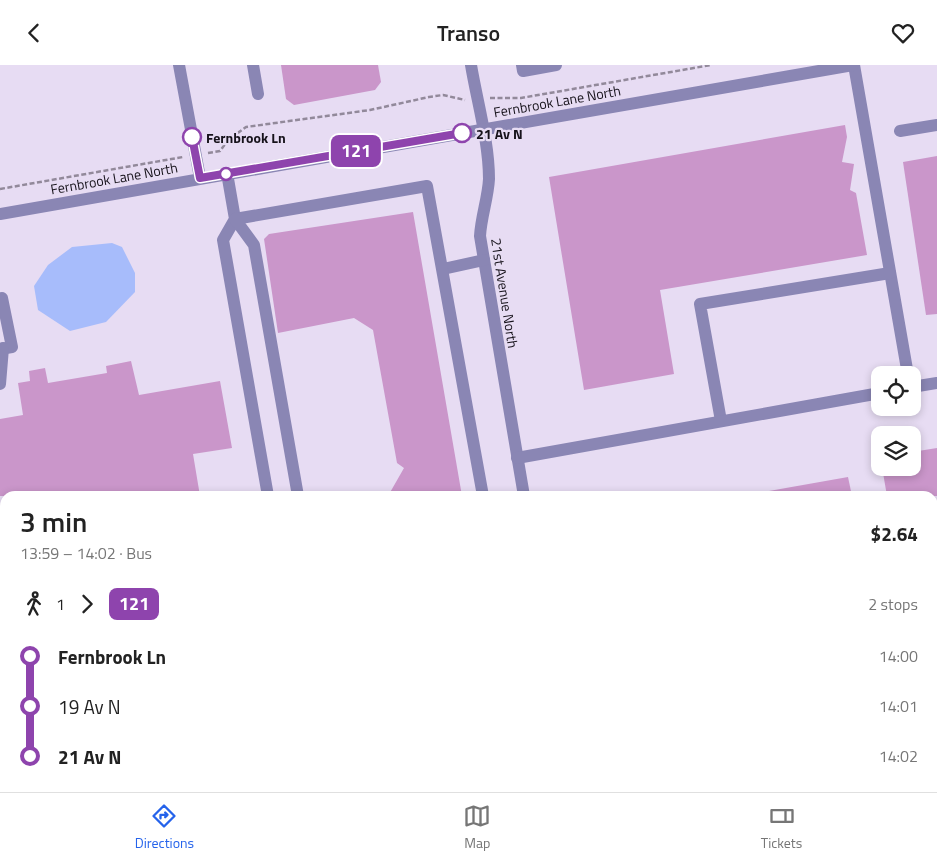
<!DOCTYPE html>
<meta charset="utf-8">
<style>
:root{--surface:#fff;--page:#f6f6f6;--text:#222;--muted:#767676;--line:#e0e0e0;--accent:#2563eb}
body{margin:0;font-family:"Titillium Web",sans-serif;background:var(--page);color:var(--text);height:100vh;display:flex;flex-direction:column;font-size:19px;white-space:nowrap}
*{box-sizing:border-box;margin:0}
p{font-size:16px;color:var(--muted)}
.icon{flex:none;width:28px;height:28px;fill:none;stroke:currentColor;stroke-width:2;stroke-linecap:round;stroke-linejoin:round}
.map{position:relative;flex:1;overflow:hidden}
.details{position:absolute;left:0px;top:426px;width:938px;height:301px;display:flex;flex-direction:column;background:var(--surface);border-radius:15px 15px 0 0;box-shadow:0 2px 8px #0003}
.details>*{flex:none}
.badge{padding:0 10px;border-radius:8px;font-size:18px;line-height:32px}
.controls{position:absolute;left:871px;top:301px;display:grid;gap:10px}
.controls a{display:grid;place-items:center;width:50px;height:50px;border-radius:10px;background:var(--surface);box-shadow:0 2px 8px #0003;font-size:25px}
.map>.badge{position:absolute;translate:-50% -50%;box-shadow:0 0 0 2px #fff}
.legs{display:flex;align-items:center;gap:8px;height:55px;padding:0 20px;font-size:16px}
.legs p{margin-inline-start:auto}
.headline{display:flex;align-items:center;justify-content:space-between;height:85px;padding:0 20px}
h1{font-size:28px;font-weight:600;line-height:38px}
ul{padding:0 20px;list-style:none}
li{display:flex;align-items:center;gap:18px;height:50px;font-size:19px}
li i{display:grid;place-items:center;width:8px;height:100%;margin:0 6px;background:currentColor}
li i::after{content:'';width:12px;height:12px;margin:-6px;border:4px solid;border-radius:50%;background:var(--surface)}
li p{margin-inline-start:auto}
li:first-child i{background:linear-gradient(#0000 50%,currentColor 0)}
li:last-child i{background:linear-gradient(currentColor 50%,#0000 0)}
header{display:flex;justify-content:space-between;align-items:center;height:65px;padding:0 20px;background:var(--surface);font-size:22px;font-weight:600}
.tabs{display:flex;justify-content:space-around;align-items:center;height:70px;border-top:1px solid var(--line);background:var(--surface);font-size:14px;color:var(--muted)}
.tabs a{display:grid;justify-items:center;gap:2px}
.tabs .active{color:var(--accent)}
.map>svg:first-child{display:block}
.water{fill:#a7bcfb}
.building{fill:#ca96ca}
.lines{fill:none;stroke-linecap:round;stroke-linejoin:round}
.path{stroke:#92899a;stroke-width:2.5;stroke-dasharray:5 2.5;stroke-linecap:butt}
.minor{stroke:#8a86b4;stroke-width:12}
.highway{stroke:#331276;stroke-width:15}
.line-1-casing{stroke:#fff;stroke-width:11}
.line-1{stroke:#8e44ad;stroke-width:8}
.stop-1-dot{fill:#fff;stroke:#8e44ad;stroke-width:2.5}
.labels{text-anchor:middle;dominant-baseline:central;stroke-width:4.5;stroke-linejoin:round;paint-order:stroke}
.street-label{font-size:14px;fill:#16121a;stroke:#e7dcf3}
.stop-label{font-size:14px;font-weight:bold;fill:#16121a;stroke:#e7dcf3;text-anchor:start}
</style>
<header><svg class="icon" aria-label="back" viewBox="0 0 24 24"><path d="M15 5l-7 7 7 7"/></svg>Transo<svg class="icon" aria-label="heart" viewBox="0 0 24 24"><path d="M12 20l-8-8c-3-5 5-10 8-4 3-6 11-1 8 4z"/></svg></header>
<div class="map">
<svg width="937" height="727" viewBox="0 0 937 727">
<rect width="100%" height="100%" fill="#e7dcf3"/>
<path class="water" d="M112,178l10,4 13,26v19l-29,30 -36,9 -32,-21 -4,-24 14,-21 24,-18z"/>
<g class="building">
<path d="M281,0h97l3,17 -6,8 -81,15 -8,-6z"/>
<path d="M845,60l2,12 -5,25 12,2 -4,26 6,3 11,62 -207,35 14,84 -90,16 -35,-213z"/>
<path d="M937,91v158l-11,1 -23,-153z"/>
<path d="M413,147l49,284h-74l16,-28 -7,-5 -24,-133 -19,-12 -76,15 -14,-94 5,-5z"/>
<path d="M131,296l8,34 81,-14 12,67 -39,6 7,42h-200v-77l23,-4 -5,-32 12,-2 -1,-10 16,-3 3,15 59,-10 -1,-7z"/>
<path d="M937,383v48h-50l-5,-29h30v-15z"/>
<path d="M848,412l4,19h-82l-1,-5z"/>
</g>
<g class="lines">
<g class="path">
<path d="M490,33h31l190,-33"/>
<path d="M208,88l12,-2 8,-11 18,-13 124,-17 59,-13 14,-2 22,5"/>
<path d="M0,124l183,-32"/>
</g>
<g class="minor">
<path d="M179,0l21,113"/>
<path d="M253,0l5,29"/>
<path d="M471,0c6,36 18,77 18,114 -1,19 -8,38 -9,57l44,260"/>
<path d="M522,0l1,6 33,-6"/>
<path d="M854,0l54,310"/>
<path d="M900,66l37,-6"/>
<path d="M227,108l8,46 -12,21 45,256"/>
<path d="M0,149l853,-149"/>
<path d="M443,204l41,-9"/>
<path d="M0,234l2,-1 10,49 -12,2"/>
<path d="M0,319l3,-36"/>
<path d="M912,322l25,-4"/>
<path d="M721,356l-21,-117 190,-31"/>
<path d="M517,393l363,-65"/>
<path d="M298,431l-44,-251 -19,-26 192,-33 56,310"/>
<path d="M0,581h5"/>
</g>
<g class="highway">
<path d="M932,647h5"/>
<path d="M0,673l5,1"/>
<path d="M932,696h5"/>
<path d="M0,715h5"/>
<path d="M711,727l48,-5"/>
</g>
</g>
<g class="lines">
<g class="line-1-casing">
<path id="line-1" d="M192,72l8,41 262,-45"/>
</g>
<use href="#line-1" class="line-1"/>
</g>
<g class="stop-1-dot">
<circle cx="462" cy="68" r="9"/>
<circle cx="192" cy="72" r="9"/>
<circle cx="226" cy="109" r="6"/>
</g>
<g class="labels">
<g class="street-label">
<text transform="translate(557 36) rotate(-10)">Fernbrook Lane North</text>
<text transform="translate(114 113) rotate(-10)">Fernbrook Lane North</text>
<text transform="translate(505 228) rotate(81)">21st Avenue North</text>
</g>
<g class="stop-label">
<text x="476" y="68">21 Av N</text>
<text x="206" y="72">Fernbrook Ln</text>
</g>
</g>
</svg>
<div class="controls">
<a><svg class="icon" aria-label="locate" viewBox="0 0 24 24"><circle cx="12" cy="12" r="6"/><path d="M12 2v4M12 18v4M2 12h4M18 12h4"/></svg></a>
<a><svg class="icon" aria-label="layers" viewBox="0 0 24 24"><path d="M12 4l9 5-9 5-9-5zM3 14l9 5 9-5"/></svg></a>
</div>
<b class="badge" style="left:356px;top:86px;background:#8e44ad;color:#fff">121</b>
<section class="details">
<div class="headline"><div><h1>3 min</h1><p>13:59 – 14:02 · Bus</p></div><b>$2.64</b></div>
<div class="legs"><svg class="icon" aria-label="walk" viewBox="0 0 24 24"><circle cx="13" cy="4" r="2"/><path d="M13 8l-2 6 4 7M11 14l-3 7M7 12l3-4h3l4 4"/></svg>1<svg class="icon" aria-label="forward" viewBox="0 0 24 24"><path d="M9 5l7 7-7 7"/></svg><b class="badge" style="background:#8e44ad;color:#fff">121</b><p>2 stops</p></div>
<ul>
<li><i style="color:#8e44ad"></i><b>Fernbrook Ln</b><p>14:00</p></li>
<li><i style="color:#8e44ad"></i><span>19 Av N</span><p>14:01</p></li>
<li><i style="color:#8e44ad"></i><b>21 Av N</b><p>14:02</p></li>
</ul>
</section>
</div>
<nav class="tabs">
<a class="active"><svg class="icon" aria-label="directions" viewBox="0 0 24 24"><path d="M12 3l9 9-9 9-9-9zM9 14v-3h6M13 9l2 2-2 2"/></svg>Directions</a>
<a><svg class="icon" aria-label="map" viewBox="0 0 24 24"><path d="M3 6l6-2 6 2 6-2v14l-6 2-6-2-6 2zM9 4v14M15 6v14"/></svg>Map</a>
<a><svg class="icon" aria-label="tickets" viewBox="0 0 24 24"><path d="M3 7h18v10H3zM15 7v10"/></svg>Tickets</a>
</nav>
